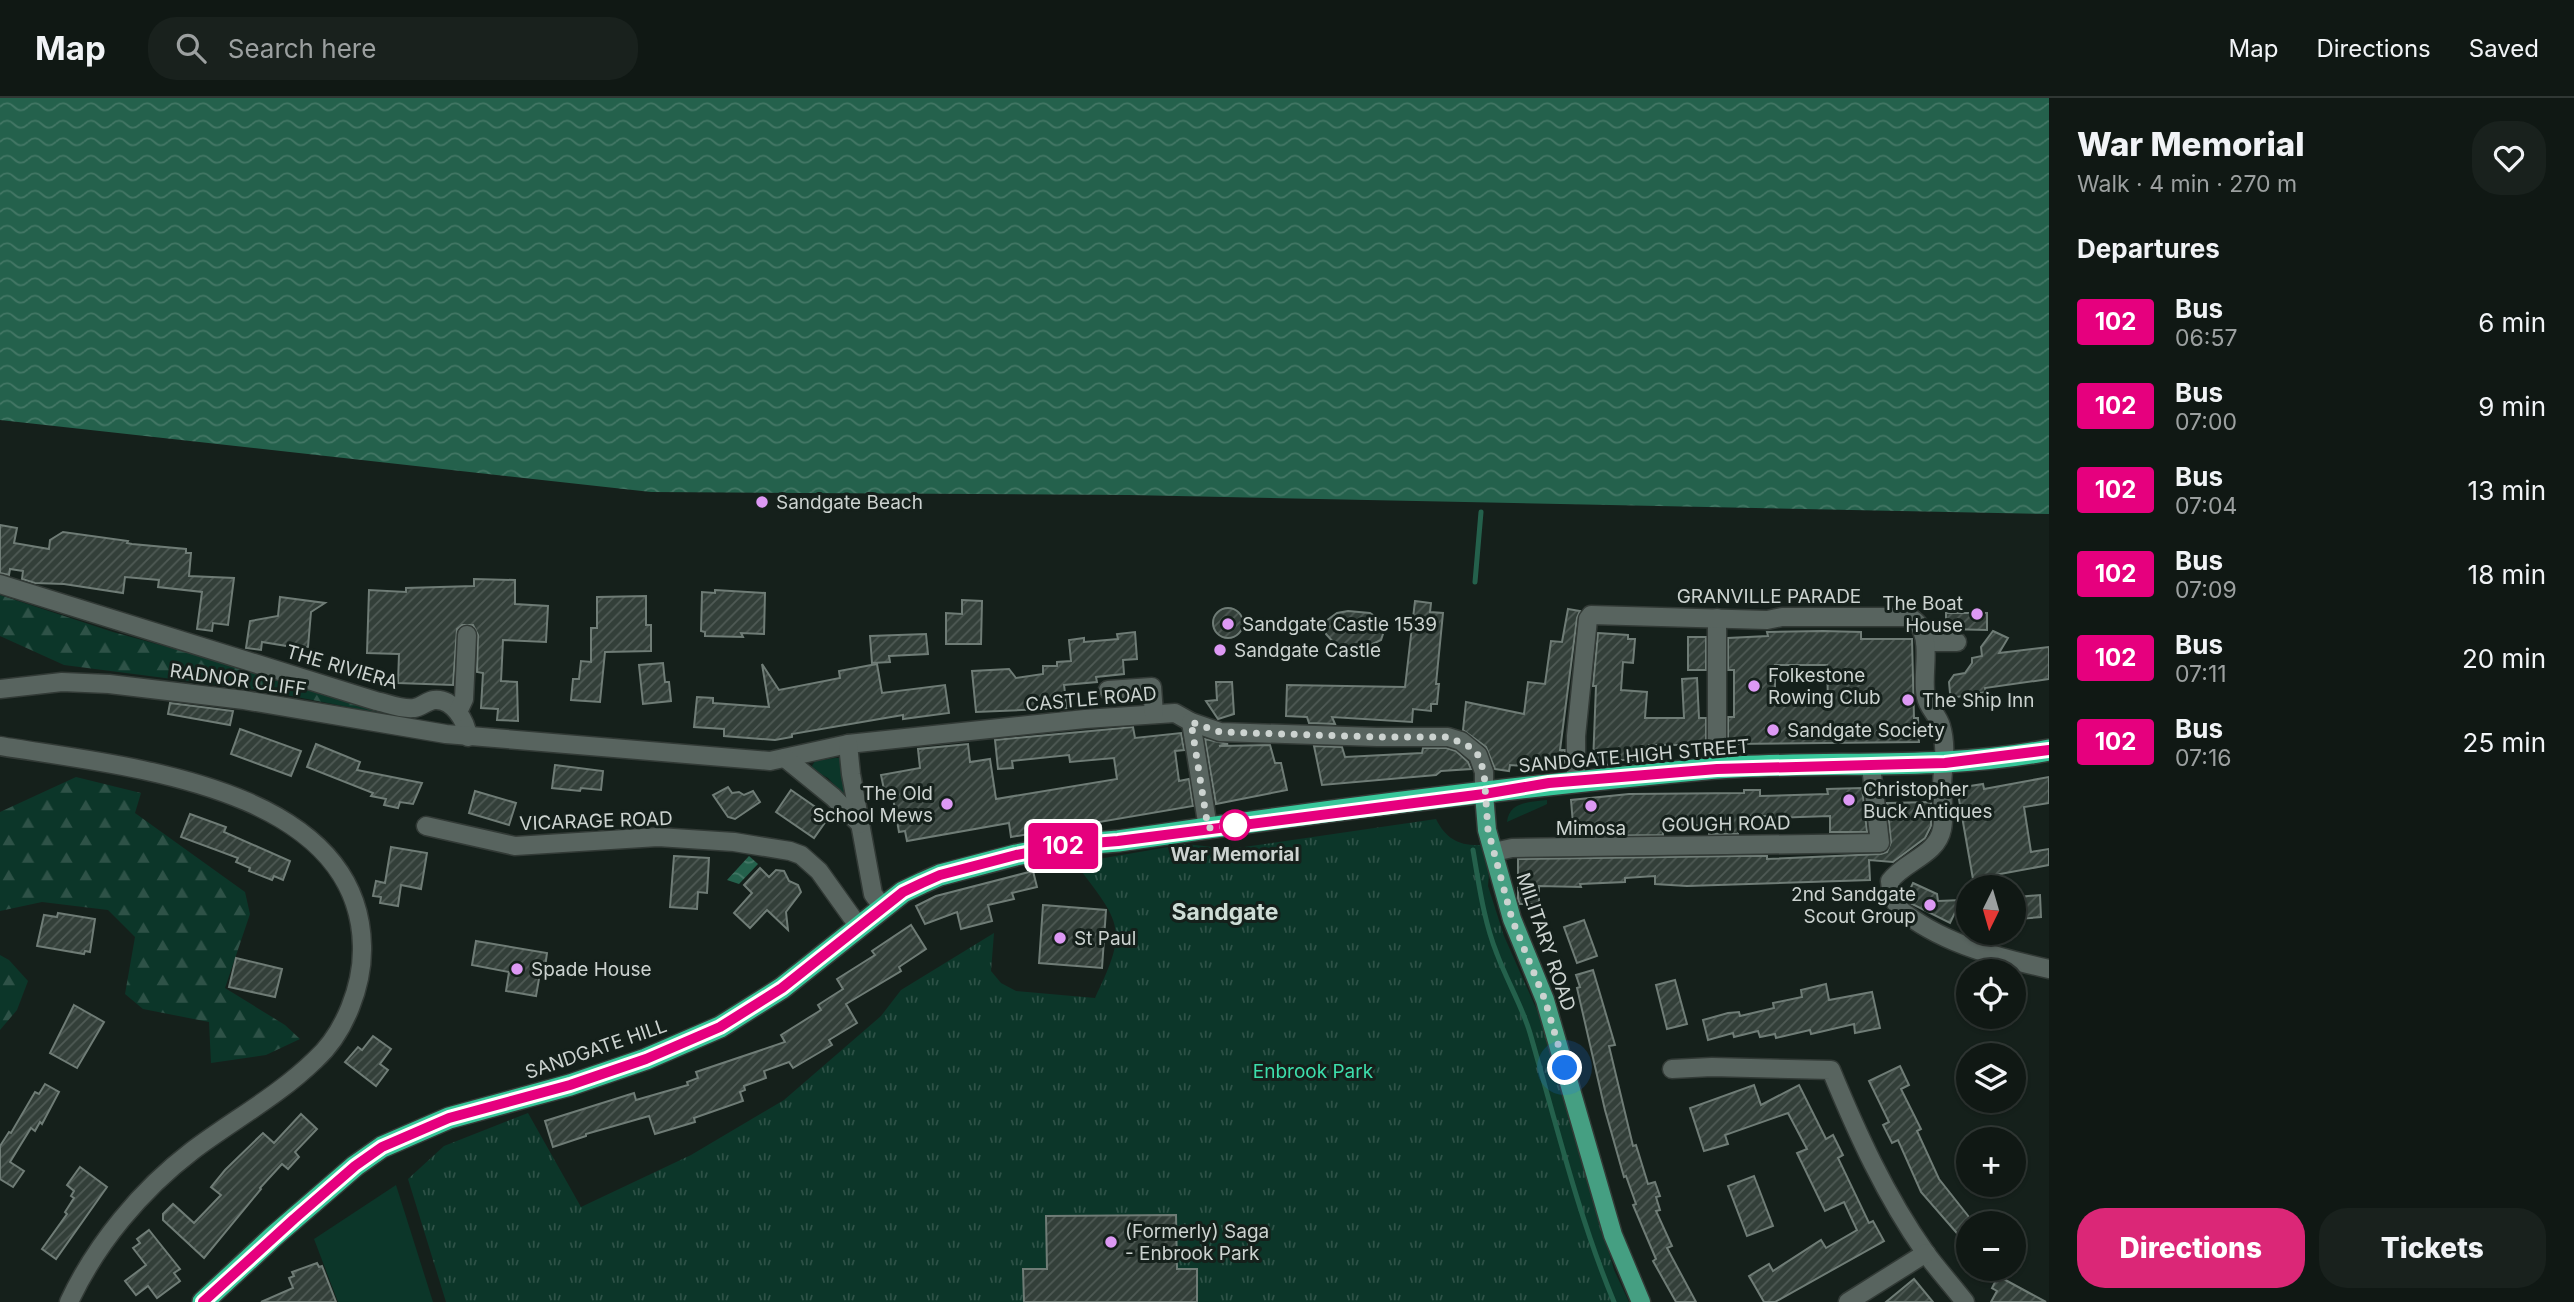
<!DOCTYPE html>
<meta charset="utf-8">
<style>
:root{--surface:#101814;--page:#19211d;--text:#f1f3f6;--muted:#9ca0a0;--line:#303734;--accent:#db2777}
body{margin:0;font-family:Inter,sans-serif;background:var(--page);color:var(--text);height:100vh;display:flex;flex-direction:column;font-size:26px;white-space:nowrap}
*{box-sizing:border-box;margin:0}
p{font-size:23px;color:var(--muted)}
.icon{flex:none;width:38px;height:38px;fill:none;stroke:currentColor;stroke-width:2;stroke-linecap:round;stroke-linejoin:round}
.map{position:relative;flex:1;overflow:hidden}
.details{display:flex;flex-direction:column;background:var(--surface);width:525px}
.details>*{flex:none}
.badge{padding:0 14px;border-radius:5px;font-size:24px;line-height:46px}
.needle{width:46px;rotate:185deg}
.controls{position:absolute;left:1956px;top:777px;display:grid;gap:14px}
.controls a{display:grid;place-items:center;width:70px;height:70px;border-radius:50%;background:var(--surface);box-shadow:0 2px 5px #0004,0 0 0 2px var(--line);font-size:35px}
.you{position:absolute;width:35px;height:35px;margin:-18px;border:5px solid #fff;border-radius:50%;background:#1a73e8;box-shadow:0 0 0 10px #1a73e833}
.map>.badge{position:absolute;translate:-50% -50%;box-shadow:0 0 0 4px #fff}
h2{padding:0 28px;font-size:26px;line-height:63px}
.round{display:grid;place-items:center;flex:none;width:74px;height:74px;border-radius:28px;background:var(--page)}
.overview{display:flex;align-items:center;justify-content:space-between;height:119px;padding:0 28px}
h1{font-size:33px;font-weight:800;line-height:52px}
.action{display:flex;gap:14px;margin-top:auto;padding:14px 28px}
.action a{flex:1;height:80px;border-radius:28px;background:var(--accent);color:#fff;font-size:28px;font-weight:800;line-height:80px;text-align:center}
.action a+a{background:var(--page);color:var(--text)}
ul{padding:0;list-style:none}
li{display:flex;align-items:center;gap:21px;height:84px;padding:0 28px}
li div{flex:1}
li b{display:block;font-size:26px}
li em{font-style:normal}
li .badge{min-width:77px;font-weight:700;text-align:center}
header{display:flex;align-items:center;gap:42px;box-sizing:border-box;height:98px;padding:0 35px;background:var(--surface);border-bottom:2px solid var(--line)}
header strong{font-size:33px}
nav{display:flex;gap:38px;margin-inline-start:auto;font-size:24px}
.search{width:490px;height:63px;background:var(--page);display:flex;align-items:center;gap:18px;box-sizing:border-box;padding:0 24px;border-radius:28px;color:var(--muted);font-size:26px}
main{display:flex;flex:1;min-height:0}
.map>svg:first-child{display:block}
.grass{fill:#0c3629}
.forest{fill:url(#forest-firs)}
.park{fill:url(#park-tufts)}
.water{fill:url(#water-waves)}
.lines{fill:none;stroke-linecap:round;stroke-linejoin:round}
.stream{stroke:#24614c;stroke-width:5}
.building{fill:url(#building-hatch);stroke:#6f7c76;stroke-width:2;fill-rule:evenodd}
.minor-casing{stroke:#323a36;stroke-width:21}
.major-casing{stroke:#323a36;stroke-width:21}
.highway-casing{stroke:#323a36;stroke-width:24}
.minor{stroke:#58645f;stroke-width:18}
.major{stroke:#459f82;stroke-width:18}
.highway{stroke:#38c79a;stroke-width:21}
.line-casing{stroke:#fff;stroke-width:16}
.line{stroke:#e6007e;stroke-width:10}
.walk{stroke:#ccd3d0;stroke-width:7;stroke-dasharray:0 12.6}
.poi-dot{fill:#dd99f4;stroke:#15201b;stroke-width:2.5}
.stop-dot{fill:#fff;stroke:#e6007e;stroke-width:3.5}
.labels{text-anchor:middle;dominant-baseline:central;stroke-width:6;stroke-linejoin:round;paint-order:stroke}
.poi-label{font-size:19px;fill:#ccd3d0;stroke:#15201b;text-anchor:start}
.street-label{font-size:19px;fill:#ccd3d0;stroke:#15201b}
.stop-label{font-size:19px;font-weight:bold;fill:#ccd3d0;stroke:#15201b}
.park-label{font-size:19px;fill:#3ddfac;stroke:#15201b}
.quarter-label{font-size:23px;font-weight:bold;fill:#ceddd6;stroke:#15201b}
</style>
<header>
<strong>Map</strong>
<div class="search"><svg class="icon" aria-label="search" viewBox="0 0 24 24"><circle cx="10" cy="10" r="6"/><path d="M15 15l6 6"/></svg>Search here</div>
<nav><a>Map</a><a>Directions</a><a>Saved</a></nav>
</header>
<main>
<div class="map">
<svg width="2049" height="1204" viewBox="0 0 2049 1204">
<defs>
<pattern id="forest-firs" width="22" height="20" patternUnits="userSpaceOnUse" patternTransform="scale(1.75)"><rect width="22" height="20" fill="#0c3629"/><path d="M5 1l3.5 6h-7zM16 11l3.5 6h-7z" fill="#2e5247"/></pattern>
<pattern id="park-tufts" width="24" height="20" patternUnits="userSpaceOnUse" patternTransform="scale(1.75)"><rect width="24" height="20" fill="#0c3629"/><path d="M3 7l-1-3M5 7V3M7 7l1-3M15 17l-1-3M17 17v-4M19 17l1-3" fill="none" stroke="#2e5247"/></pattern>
<pattern id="water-waves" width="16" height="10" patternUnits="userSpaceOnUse" patternTransform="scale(1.75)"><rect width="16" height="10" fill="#24614c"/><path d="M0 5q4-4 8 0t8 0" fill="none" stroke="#437765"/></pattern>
<pattern id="building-hatch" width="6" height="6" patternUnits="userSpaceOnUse" patternTransform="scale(1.75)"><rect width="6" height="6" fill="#333f39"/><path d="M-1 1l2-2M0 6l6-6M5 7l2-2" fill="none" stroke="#4f5a55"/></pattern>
</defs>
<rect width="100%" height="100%" fill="#15201b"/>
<g class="grass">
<path d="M835,660h4l4,5 2,31 -4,-2 -13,-14 -15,-8 -1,-4 3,-5z"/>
<path d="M1547,702v4l-4,2 -36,16c2,-21 24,-20 40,-22z"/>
<path d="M396,1087l37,117h-95l-24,-63z"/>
</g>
<g class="forest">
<path d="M0,497l113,37 303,83 -1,5 -149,-29 -202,-26 -64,-29z"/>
<path d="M76,679l65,16 -6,20 110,79 5,22 -25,74 60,37 15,14 -34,16 -55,8 -2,-41 -66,-13 -18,-15 10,-57 -27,-27 -66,-8 -42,9v-99z"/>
<path d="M0,857l9,5 19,21 -11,29 -17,20z"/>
</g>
<path class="park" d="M1436,721c10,20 23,27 45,26l8,28 -1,13 16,50 43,97 67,237 15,32h-1183l-38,-123 36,-33 84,-33 53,94 110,-52 93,-55 97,-84 20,-26 93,-57 -3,38 10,12 15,8 79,7c34,-70 26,-75 -20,-135l111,-19 44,5z"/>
<g class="water">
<path d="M0,0h2049v416l-920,-19 -478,-3 -651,-72z"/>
<path d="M749,758l9,8 -19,20 -12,-4z"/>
</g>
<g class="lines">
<g class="stream">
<path d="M1475,484l6,-70"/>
<path d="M1473,752c6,35 11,72 24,104 10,27 25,52 33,79 26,90 48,182 84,269"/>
</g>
</g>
<g class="building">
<path d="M0,427l17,3 -3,15 35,6 1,-9 13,-8 65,9 -1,2 5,1 54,5v4h5l-2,23 45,2 -6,47 -15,-2 -1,8 -15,-2 5,-37 -44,-5 1,-7 -34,-3 -2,16 -59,-9 -29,-1 -13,-4 1,-8 -13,-2 -1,6 -9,-2z"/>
<path d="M474,481l41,1v24l33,2 -2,36 -43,-2 -2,41 16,1 1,39 -21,-1 1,-11 -17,-1 2,-35 -6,-1 1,-37 -5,-10h-11l-5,4 -4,56 -55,-2 1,-29 -32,-1 2,-63 37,2v-4l68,-2z"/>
<path d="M715,492l50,3 -1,41 -23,-1 2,4 -38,-1v-4l-4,-1 1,-39 13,1z"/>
<path d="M646,498v29h5v26l-46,1 -5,50 -29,-2 2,-21h6l2,-18 10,1v-34h6v-31z"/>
<path d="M280,499l45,6 -14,9 -3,35 -9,-1v2l-37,-6 -1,8 -15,-2 4,-27 28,-5z"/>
<path d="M962,502l20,1 -1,43h-35v-31l16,1z"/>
<path d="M1415,503l16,2 -1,9 13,1 -7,71h3l-2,20h-6v7l-18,-2 -1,13 -80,-5 3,7 -26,-1 -2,-6 -21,-1 1,-31 118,2z"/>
<circle cx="1228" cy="525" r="15"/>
<path d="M1568,511l12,2 -3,7 -17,132h5v15l-7,-1 -6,4 -42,-3 -1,6 -14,-2 -9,-22 -23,-17 3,-28 58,12 4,-32 17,2 6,-43 11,1z"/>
<path d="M1348,513l22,2 9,6 5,12 -3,9 -17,8 -20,-1 -10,-4 -8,-9v-13l11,-8z"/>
<path d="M1946,515h41v17l-41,-1z"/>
<path d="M1823,533l38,1v7h51l2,79h4l1,24 -191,2v-27h6v-47h-6v-32l40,-2 -1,-4zM1775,567h52l1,36 -53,1z"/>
<path d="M1993,533l15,7 -9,15 50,-6v32l-64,9 1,4 -29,5 -7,-4 -1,-11 5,-7 11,-2 7,-10v-5l10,-2 -1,-9z"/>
<path d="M1135,534l2,27 -14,1 1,14 -28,3 1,5 -33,3 3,23 -91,4 -4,-41 37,-2 7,9 27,-4v-8h14v-4l14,-1 -2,-21 15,-2v4l34,-3 -1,-5z"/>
<path d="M1598,535l30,2v4h7l-2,24 -10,-1 -2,28 26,2 -2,26h39l-2,-39 15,-1 2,40h7v27h-57v8h-15l-1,7h-14v4l-5,1 -21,-1 3,-78h-3z"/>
<path d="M926,536l2,20 -39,2 1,6 -18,1 -2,-27z"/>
<rect x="1688" y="539" width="18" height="33"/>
<path d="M663,565l2,19h4l2,19 -28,3 -4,-39z"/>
<path d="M762,566l17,26 61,-12 -1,-7 38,-7 5,29 63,-8 4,28 -46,6v-4l-111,19v3l-17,3 -51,-4v-7l-30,-2 3,-30 16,1v5l56,4z"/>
<path d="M1216,584h16l2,32 -16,5 -12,-18 11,-1z"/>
<path d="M170,605l63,8 -3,14 -62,-11z"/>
<path d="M1133,629l2,11 46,-5 3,17 -9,1 4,30 10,-2 4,27 -182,31 -2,-14 -102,18 -2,-10 -6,1 -6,-34 -7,1 -5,-24 39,-7 -2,-19 50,-5 2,18 20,-3 6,40 121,-20 -3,-21 -44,4 -1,-7 -57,6 1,7 -15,1 -3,-29z"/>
<path d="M240,631l61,22 -10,25 -60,-22z"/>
<path d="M1205,641l23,5 -9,2 51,-1 5,18h6l6,27 -71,14z"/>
<path d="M316,646l44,18 -3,8 65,13 -9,21 -13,-2 -2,6 -14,-3 2,-6 -15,-3 2,-3 -66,-26z"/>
<path d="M1314,648l28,1 3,10 77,-4 1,-5h23l10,3 12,11 3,7 -30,2 -5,4 -114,10z"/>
<path d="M555,667l48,6 -2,19 -20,-2 -1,3 -28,-3z"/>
<path d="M2049,679v26l-25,4 7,45 18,-3v16l-76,14 -16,-91 26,-4 1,5z"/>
<path d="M728,689l4,6 7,-1 5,3 9,-4 7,11 -25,17 -7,-2 -15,-22z"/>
<path d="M1862,690l5,44h-37v-16l-63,2v-2h-29v18h-29v-9h-47l1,10 -89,1 -3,-36 58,-6 115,-1v-3h16v6l68,-2 -1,-5z"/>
<path d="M791,692l33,23 -4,4 6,4 -12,17 -38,-26z"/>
<path d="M475,693l41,12 -7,22 -40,-12z"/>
<path d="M1931,704v24l-6,12 -32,24 -24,-2 1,20 -183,6 -32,-2v-8l-30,2v4l-45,2 1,3 -42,-1v18h-19l-2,-5v-40l221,-3h28v3l114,-5 6,-2 4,-10 -4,-39z"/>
<path d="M190,716l36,13 -2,5 66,29 -7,19 -9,-4 -2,4 -23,-9 1,-3 -14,-6 2,-4 -57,-21z"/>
<path d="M391,749l36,6 -6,36 -20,-4 -3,21 -18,-3 1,-6 -8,-1 3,-15 9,2z"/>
<path d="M674,758l35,2 -2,35 -9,-1 -1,17 -27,-2z"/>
<path d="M760,770l9,9 7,-7 8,1 5,10 9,4 3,7 -15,20 2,18 -21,-20 -17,18 -16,-15 18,-20 -8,-8z"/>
<path d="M1033,773l4,16 -25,6 2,6 -26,6 4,16 -31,8 -4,-17 -32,12 -9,-18 20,-10z"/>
<path d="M1913,785l24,11 1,7 23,-1 -11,23 -40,-20 -4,-5z"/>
<path d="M2040,797l1,22 -22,2 -2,-22z"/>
<path d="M1043,807l63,5 -4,58 -63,-5z"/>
<path d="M58,815l37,6 -5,33 -5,-1 -1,3 -47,-8 7,-31 13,2z"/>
<path d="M1584,822l13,36 -20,7 -13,-36z"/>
<path d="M911,827l15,24 -27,18 2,4 -55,33 11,19 -28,17 3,5 -39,23 -4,-6 -25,9 2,7 -22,8 1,4 -5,2 3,9 -49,17 1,4 -40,12 -6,-18 -63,18v2l-33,11 -8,-26 89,-28 2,7 52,-15 -1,-3 11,-4 -2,-6 89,-30 -4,-7 40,-25 -3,-5 25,-16 -6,-10 38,-24 -3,-4z"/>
<path d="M476,843l71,12 -3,21 -4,-1 -4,23 -30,-5 3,-19 -37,-7z"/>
<path d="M236,860l46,11 -7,28 -46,-10z"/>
<path d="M1593,872l22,75 -6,1 24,100 3,-1 12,39 7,-2 5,14 -4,1 4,13 -4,1 16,35 -5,2 29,54h-20l-23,-41 3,-2 -23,-54 3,-1 -10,-28 -2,1 -19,-67 -28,-122 3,-1 -4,-12z"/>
<path d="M1675,882l12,44 -20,5 -11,-44z"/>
<path d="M1826,886l3,16 43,-8 8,36 -25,5 -1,-9 -43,10 -1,-4 -34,8 -1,-4 -15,3 -2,-6 -24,6 -1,-4 -25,7 -5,-20 25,-7 11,-1 1,4 34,-8 -1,-5 29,-6 -1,-7z"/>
<path d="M74,907l30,17 -27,46 -27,-15z"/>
<path d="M373,938l18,13 -11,15 8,6 -12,16 -31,-24 13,-15 4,3z"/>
<path d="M1900,968l9,19 -8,4 20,40 -4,2 22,48 30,38v30l-48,-55 -23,-52 -6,3 -9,-18 6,-3 -20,-41z"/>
<path d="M45,986l14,8 -17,32 -2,-2 -5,9 -4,-3 -21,34 14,9 -11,16 -13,-8v-33l9,-14 2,1 24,-41 4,2z"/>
<path d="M1754,987l7,20 38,-20 27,54 7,-4 10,20 -5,3 31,65 4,-2 11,20 -109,61h-11l-15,-26 20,-12 4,7 48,-31 5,8 31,-18 -13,-28 -19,9 -28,-58 10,-4 -19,-36 -63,22 3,9 -24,7 -14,-43z"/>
<path d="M301,1016l16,15 -22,23 4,5 -11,12 -6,-5 -22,24 1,1 -57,69 -41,-38v-6l10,-10 21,19 27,-28 -10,-8 14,-17 38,-37 11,10z"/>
<path d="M80,1069l27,20 -51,72 -14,-10 25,-35 -2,-2 9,-14 -3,-2 3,-5 -7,-6z"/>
<path d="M1754,1078l19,50 -26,10 -19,-50z"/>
<path d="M1176,1117l1,54h20v33h-173l-1,-33h24l-1,-53z"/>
<path d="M149,1132l31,39 -6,4 6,8 -23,17 -9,-12 -12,9 -11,-14 21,-16 -13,-17 7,-5 -3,-4z"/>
<path d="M317,1165l2,4 3,-1 14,36h-75l32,-14 -4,-10 5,-2 -2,-4z"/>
<path d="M1998,1178l48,26h-55l6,-11 -5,-3z"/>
<path d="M1914,1181l19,23h-47z"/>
</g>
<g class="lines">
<g class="minor-casing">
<g id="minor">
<path d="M0,486l376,117c10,2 27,9 38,7 7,-1 13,-7 20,-8 19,-2 32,21 34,37"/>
<path d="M1717,520v151"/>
<path d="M1925,544h32"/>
<path d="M0,591l62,-7 47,2 135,16 202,34 324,27 78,-17 237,-25 90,-6 16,9 29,10 157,5h71l13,4 17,14 6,17v22"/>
<path d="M1108,592l44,-3 2,27"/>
<path d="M458,614l6,-13 3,-64"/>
<path d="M1191,624l17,106"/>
<path d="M848,646l3,30 22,120 10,14"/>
<path d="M0,648c119,20 359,38 362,200 1,39 -17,87 -47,114 -37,36 -82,60 -123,91 -51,39 -96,93 -123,151"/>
<path d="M785,660l48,39 27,27"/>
<path d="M1576,684v-46l12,-117 3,-4 176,5 15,-3h127c28,14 11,56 17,80 2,11 12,18 15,29 6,20 2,39 1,59 0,14 3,30 0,44 -5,26 -37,32 -52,52 1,12 5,26 16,33 41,31 94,44 143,55"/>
<path d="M426,728l89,20 143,-9 76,5 56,9 11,4 18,16 40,56"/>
<path d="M1494,754l18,-4 368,-5 -9,-77"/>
<path d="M1672,971l40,-2 119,3c26,63 54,125 94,182 12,17 27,33 40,50"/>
<path d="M1848,1204l78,-49"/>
</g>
</g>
<g class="major-casing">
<path id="major" d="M1484,696l3,36 25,89 33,81 68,235 28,67"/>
</g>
<g class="highway-casing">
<path id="highway" d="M203,1204l71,-66 81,-70 27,-19 67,-29 121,-33 76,-26 74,-32 62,-39 121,-96 19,-9 18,-8 76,-20 53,-10 49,-4c195,-29 392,-54 588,-72 114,-10 229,3 343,-19"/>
</g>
<use href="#minor" class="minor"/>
<use href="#major" class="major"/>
<use href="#highway" class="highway"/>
</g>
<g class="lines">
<g class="line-casing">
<path id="line" d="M203,1204l91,-83 61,-53 27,-19 67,-29 121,-33 76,-26 74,-32 62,-39 121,-96 19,-9 18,-8 76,-20 53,-10 49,-4 366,-47 65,-11 168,-14 228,-6 104,-13"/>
</g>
<use href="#line" class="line"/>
<path class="walk" d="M1235,727l-27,3 -17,-106 29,10 157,5h71l22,10 8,8 6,17 4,58 24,89 33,81 20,68"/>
</g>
<g class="poi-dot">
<circle cx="762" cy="404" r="7"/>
<circle cx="1977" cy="516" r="7"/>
<circle cx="1228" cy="526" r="7"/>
<circle cx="1220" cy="552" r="7"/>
<circle cx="1754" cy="588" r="7"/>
<circle cx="1908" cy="602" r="7"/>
<circle cx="1773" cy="632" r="7"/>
<circle cx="1849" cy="702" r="7"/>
<circle cx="947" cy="706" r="7"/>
<circle cx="1591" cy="708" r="7"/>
<circle cx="1930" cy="807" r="7"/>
<circle cx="1060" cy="840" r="7"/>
<circle cx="517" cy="871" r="7"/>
<circle cx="1111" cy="1144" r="7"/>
</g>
<circle class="stop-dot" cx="1235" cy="727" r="14"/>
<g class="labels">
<g class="poi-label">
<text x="776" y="404">Sandgate Beach</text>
<text x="1963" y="505" text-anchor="end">The Boat<tspan x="1963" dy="22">House</tspan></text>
<text x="1242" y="526">Sandgate Castle 1539</text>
<text x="1234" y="552">Sandgate Castle</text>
<text x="1768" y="577">Folkestone<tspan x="1768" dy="22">Rowing Club</tspan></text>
<text x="1922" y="602">The Ship Inn</text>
<text x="1787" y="632">Sandgate Society</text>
<text x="1863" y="691">Christopher<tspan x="1863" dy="22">Buck Antiques</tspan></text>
<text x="933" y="695" text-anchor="end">The Old<tspan x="933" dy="22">School Mews</tspan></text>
<text x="1591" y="730" text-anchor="middle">Mimosa</text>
<text x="1916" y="796" text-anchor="end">2nd Sandgate<tspan x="1916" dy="22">Scout Group</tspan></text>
<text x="1074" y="840">St Paul</text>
<text x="531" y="871">Spade House</text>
<text x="1125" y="1133">(Formerly) Saga<tspan x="1125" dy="22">- Enbrook Park</tspan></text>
</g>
<g class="street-label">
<text x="1769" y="498">GRANVILLE PARADE</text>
<text transform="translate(342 569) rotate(16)">THE RIVIERA</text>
<text transform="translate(238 582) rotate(8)">RADNOR CLIFF</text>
<text transform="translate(1091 601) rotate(-5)">CASTLE ROAD</text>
<text transform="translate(1634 658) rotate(-5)">SANDGATE HIGH STREET</text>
<text transform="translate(596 723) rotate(-2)">VICARAGE ROAD</text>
<text transform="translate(1726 726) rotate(-1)">GOUGH ROAD</text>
<text transform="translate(1546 844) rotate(71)">MILITARY ROAD</text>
<text transform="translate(596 951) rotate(-19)">SANDGATE HILL</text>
</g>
<g class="stop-label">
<text x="1235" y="756">War Memorial</text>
</g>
<g class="park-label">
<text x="1313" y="973">Enbrook Park</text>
</g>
<g class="quarter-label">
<text x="1225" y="814">Sandgate</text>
</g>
</g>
</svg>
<div class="controls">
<a><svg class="needle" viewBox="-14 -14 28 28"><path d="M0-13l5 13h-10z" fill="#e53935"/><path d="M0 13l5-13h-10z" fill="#9ca0a0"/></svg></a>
<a><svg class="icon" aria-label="locate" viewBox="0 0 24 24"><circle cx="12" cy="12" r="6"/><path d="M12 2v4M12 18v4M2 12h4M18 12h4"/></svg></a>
<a><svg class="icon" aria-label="layers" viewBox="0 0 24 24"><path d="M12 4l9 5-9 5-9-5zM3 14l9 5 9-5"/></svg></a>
<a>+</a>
<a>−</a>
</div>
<div class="you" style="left:1565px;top:970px"></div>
<b class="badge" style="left:1063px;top:748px;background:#e6007e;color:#fff">102</b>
</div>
<section class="details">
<div class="overview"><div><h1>War Memorial</h1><p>Walk · 4 min · 270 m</p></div><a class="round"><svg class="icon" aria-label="heart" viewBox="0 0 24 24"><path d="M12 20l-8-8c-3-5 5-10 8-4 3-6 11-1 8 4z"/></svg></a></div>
<h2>Departures</h2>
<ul>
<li><span class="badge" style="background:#e6007e;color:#fff">102</span><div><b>Bus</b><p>06:57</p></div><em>6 min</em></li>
<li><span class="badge" style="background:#e6007e;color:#fff">102</span><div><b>Bus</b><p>07:00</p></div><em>9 min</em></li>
<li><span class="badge" style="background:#e6007e;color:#fff">102</span><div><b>Bus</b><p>07:04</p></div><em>13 min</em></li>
<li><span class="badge" style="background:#e6007e;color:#fff">102</span><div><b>Bus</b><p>07:09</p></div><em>18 min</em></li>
<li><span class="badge" style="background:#e6007e;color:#fff">102</span><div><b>Bus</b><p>07:11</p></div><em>20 min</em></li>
<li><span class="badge" style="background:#e6007e;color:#fff">102</span><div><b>Bus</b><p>07:16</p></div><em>25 min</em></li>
</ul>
<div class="action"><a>Directions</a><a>Tickets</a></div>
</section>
</main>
